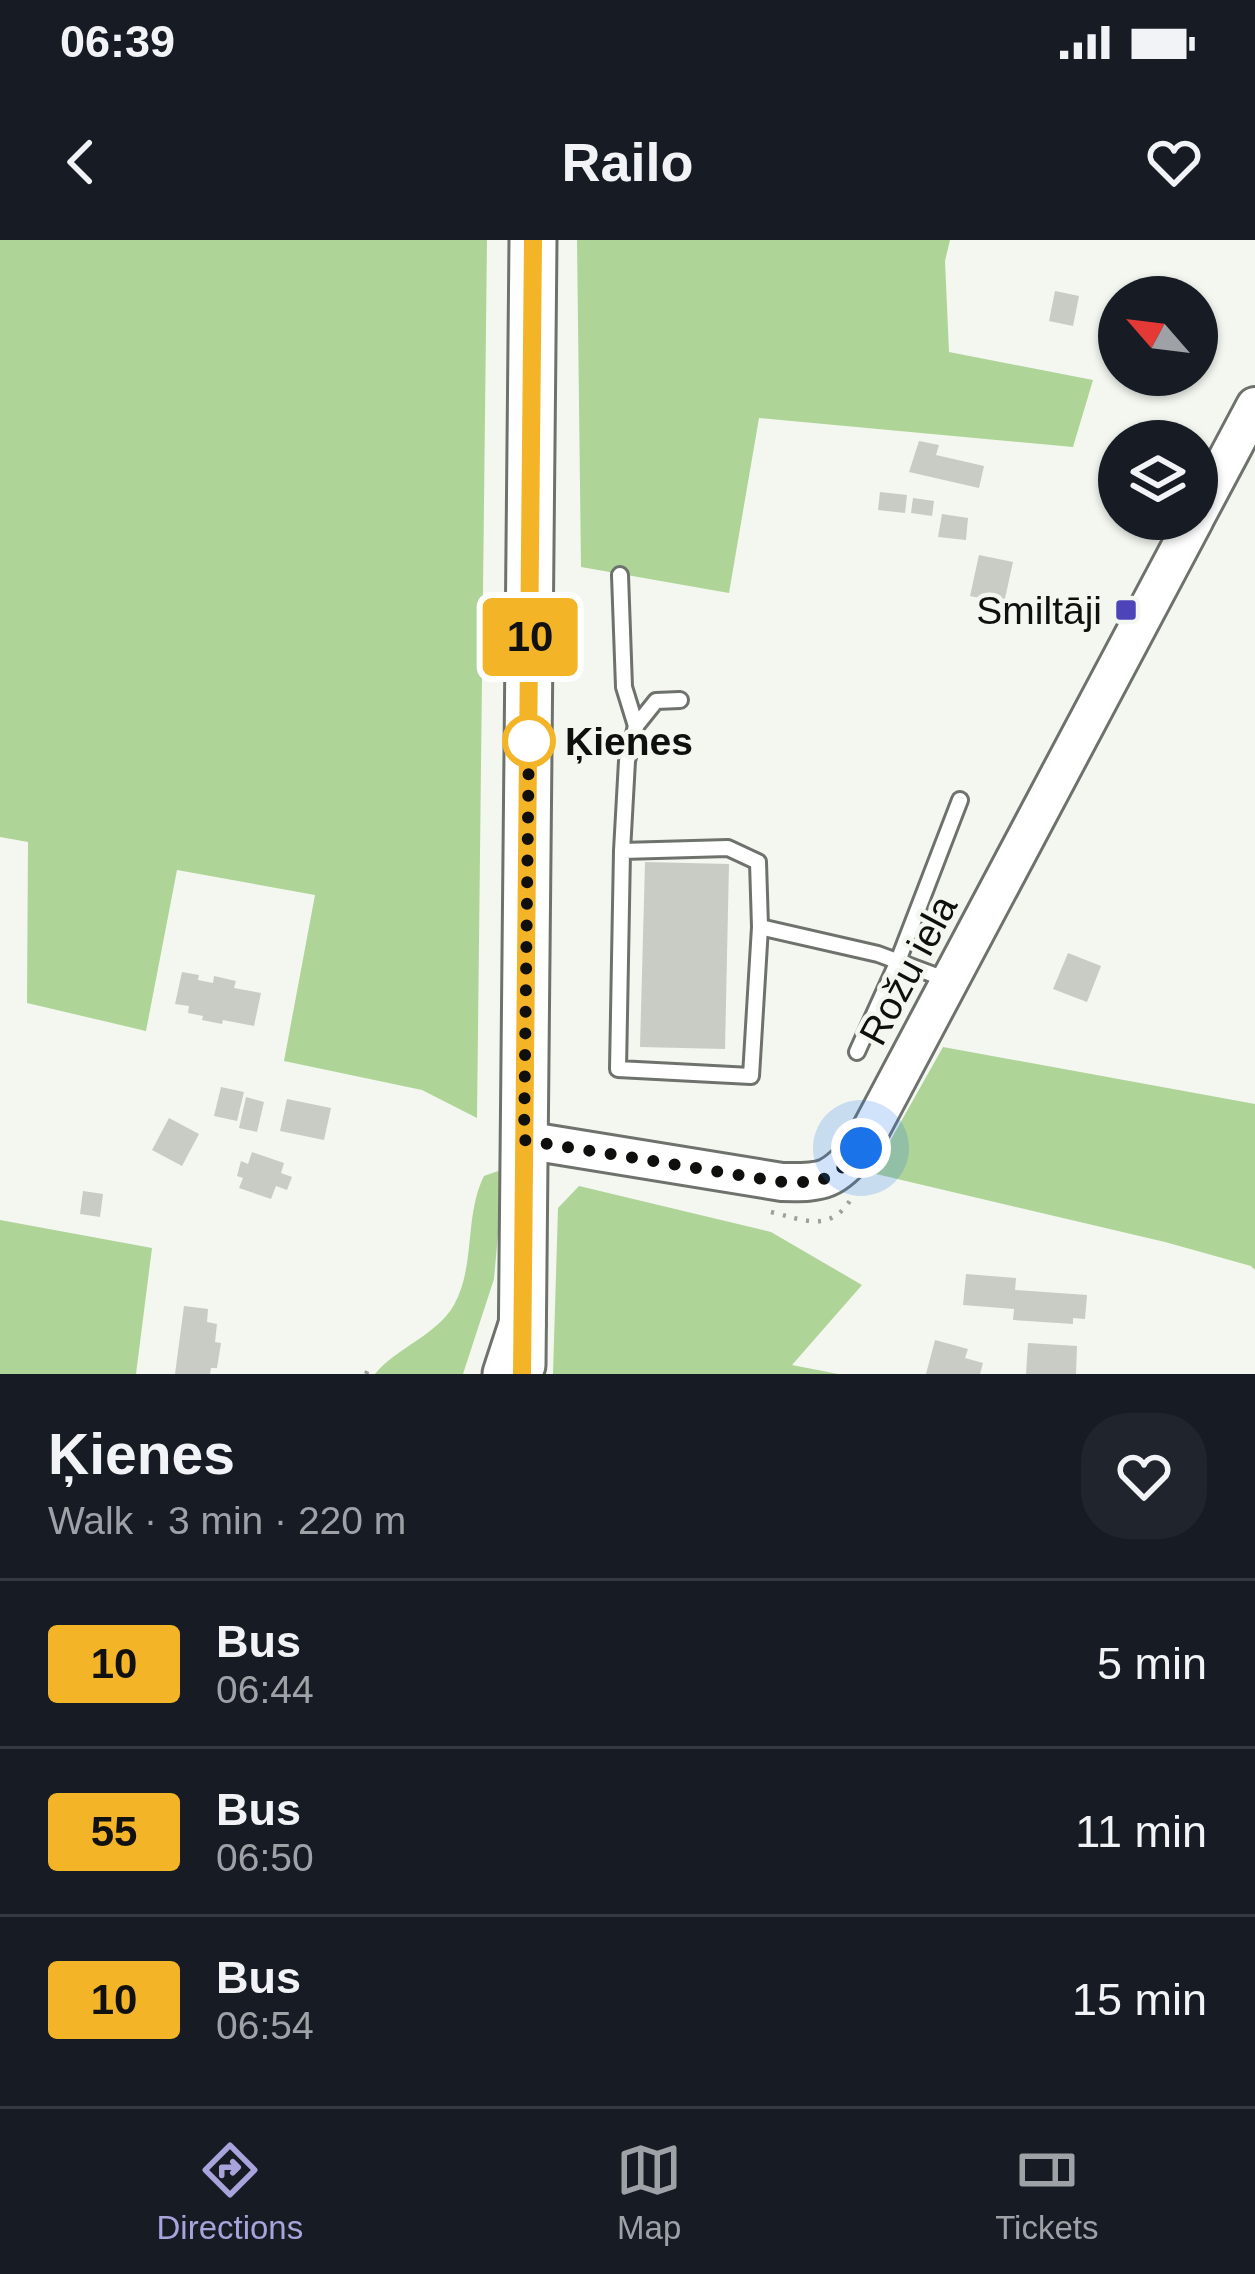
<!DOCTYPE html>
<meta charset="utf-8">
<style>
:root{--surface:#171b24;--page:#20242c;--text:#f1f3f6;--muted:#9ea1a6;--line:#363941;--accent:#a8a4db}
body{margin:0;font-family:Helvetica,sans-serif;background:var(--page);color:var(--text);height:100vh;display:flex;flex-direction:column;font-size:45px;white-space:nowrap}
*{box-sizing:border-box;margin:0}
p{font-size:39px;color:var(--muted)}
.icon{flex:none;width:66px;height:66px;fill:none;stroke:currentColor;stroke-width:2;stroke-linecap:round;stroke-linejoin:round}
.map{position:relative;height:1134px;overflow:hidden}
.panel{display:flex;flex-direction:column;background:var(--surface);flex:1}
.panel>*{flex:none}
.badge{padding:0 24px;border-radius:9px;font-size:42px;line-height:78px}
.needle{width:78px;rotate:298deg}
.fabs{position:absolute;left:1098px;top:36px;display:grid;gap:24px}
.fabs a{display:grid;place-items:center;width:120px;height:120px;border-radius:50%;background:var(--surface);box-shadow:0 3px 9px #0004;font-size:60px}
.you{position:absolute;width:60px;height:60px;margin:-30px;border:9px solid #fff;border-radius:50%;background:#1a73e8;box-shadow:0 0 0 18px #1a73e833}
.map>.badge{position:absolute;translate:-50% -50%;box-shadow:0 0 0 6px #fff}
.round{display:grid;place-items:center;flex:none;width:126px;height:126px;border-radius:48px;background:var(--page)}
.headline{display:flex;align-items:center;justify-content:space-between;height:204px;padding:0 48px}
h1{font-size:57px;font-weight:700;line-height:90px}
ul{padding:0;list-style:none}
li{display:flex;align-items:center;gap:36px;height:168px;padding:0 48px;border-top:3px solid var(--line)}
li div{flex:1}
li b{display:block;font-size:45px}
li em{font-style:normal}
li .badge{min-width:132px;font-weight:700;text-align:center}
.status{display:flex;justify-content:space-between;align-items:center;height:84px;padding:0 60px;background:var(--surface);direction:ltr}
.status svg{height:33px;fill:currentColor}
header{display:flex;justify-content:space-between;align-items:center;height:156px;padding:0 48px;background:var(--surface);font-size:54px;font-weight:700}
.tabs{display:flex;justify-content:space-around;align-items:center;height:168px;border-top:3px solid var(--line);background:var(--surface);font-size:33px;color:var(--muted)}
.tabs a{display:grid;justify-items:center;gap:6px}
.tabs .current{color:var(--accent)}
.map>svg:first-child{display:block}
.green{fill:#afd498}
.building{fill:#c8ccc5}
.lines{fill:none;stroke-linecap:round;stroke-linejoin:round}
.service-casing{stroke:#6e726c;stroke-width:20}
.tertiary-casing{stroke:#6e726c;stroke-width:42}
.primary-casing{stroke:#6e726c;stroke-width:51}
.trunk-casing{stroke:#6e726c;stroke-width:51}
.path{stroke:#9c9f9a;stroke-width:4.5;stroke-dasharray:3 9;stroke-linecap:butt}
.service{stroke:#fff;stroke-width:14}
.tertiary{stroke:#fff;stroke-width:36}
.primary{stroke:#fff;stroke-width:45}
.trunk{stroke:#fff;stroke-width:45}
.line-casing{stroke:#fff;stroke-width:27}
.line{stroke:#f4b427;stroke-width:18}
.walk{stroke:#0f100e;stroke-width:12;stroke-dasharray:0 21.6}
.poi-dot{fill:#4e44ba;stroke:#f3f7f0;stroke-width:4.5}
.stop-dot{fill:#fff;stroke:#f4b427;stroke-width:6}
.labels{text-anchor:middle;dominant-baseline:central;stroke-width:9;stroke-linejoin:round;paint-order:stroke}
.poi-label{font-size:39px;fill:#0f100e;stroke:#f3f7f0;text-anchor:end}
.stop-label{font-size:39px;font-weight:bold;fill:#0f100e;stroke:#f3f7f0;text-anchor:start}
.street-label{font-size:39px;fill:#0f100e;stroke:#f3f7f0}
</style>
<div class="status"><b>06:39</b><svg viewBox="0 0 49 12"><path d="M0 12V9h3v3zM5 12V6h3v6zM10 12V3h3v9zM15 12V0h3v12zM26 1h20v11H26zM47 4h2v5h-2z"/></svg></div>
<header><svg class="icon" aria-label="back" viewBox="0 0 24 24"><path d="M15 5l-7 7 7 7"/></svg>Railo<svg class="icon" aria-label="heart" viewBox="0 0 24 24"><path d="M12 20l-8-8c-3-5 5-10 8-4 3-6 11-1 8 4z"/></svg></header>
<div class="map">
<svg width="1255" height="1134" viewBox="0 0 1255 1134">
<rect width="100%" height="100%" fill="#f3f7f0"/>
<g class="green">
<path d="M0,0h487l-10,878 -55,-28 -138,-29 31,-166 -138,-25 -31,161 -119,-28 1,-161 -28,-5z"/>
<path d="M577,0h373l-5,21 4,91 144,28 -20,67 -314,-29 -30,175 -148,-26z"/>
<path d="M943,807l312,57v166l-4,-4 -86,-24 -293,-69z"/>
<path d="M498,931l5,8 -9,100 -31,95h-88c21,-26 62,-39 79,-69 22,-40 10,-89 30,-129z"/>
<path d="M579,946l192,46 91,53 -70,80 46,9h-285l5,-166z"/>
<path d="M0,980l152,28 -16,126h-136z"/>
</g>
<g class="building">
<path d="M1055,51l24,5 -6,30 -24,-5z"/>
<path d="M919,201l20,4 -3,10 48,11 -5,22 -70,-16z"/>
<path d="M880,252l27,3 -2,18 -27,-3z"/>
<path d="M913,258l21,3 -2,15 -21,-3z"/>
<path d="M942,274l26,4 -2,22 -28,-3z"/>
<path d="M979,315l34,7 -9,41 -34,-7z"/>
<path d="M645,622l84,2 -4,185 -85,-2z"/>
<path d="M1068,713l33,13 -14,36 -34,-13z"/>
<path d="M182,732l17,3 -1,5 15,3 1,-7 22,5 -2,7 27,5 -7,33 -31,-6 -1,4 -20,-4 1,-4 -15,-3 1,-7 -14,-2z"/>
<path d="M221,847l23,5 -7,29 -23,-5z"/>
<path d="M246,857l18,5 -7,30 -18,-4z"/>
<path d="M287,859l44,9 -7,32 -44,-9z"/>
<path d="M169,878l30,16 -17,32 -30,-16z"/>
<path d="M252,912l32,11 -3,10 11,4 -5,13 -11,-4 -5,13 -32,-11 4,-10 -6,-2 4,-15 7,3z"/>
<path d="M83,951l20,3 -3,23 -20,-3z"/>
<path d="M966,1034l50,4 -1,12 72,5 -2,24 -12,-1v6l-60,-4 1,-11 -51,-4z"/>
<path d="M184,1066l24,3 -1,13 10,2 -2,18 6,1 -4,25h-6l-1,6h-35z"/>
<path d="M935,1100l33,9 -3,9 18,5 -3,11h-54z"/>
<path d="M1028,1103l49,3 -1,28h-50z"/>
</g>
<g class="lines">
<g class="service-casing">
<g id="service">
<path d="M620,335l4,112 12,39"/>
<path d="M622,611l106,-3 30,14 2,65 -9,149 -133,-7 4,-218 5,-90 9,-35 20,-25 24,-1"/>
<path d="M760,687l118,27 67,25"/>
<path d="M857,812l41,-91 62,-161"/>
</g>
</g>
<g class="tertiary-casing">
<g id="tertiary">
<path d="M1197,275l58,-109"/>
<path d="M524,900l258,42c43,1 50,-1 79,-34l334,-629"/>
</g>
</g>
<g class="primary-casing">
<path id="primary" d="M522,1125l11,-1125"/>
</g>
<g class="trunk-casing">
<path id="trunk" d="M506,1134l16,-49"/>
</g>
<g class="path">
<path d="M771,972c33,8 59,21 80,-13"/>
<path d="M366,1134l4,-8"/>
</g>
<use href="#service" class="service"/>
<use href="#tertiary" class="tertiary"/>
<use href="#primary" class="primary"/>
<use href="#trunk" class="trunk"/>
</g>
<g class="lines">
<g class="line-casing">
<path id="line" d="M522,1134l11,-1134"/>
</g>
<use href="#line" class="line"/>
<path class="walk" d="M529,501v-5l-5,404 258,42c43,1 50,-1 79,-34"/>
</g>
<rect class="poi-dot" x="1114" y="358" width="24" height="24" rx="6"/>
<circle class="stop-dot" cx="529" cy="501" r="24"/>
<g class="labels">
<g class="poi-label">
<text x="1102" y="370">Smiltāji</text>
</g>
<g class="stop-label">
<text x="565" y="501">Ķienes</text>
</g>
<g class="street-label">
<text transform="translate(908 730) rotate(-62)">Rožu iela</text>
</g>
</g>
</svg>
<div class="fabs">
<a><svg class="needle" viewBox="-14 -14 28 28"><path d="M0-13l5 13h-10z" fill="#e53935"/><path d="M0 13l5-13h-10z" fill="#9ea1a6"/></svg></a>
<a><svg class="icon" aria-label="layers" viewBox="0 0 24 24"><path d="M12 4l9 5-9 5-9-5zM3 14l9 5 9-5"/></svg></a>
</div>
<div class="you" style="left:861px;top:908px"></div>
<b class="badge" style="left:530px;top:397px;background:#f4b427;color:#111">10</b>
</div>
<section class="panel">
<div class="headline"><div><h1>Ķienes</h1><p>Walk · 3 min · 220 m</p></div><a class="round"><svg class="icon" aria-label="heart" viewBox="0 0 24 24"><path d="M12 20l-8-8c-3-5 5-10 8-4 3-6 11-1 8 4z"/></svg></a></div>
<ul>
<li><span class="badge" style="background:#f4b427;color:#111">10</span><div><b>Bus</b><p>06:44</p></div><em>5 min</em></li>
<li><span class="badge" style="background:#f4b427;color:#111">55</span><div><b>Bus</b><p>06:50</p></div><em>11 min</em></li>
<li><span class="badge" style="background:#f4b427;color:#111">10</span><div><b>Bus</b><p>06:54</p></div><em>15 min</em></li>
</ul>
</section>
<nav class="tabs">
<a class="current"><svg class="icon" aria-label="directions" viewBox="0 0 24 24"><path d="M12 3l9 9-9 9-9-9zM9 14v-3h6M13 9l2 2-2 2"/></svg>Directions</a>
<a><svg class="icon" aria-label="map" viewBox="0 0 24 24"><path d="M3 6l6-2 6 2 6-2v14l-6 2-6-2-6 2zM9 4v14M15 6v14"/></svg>Map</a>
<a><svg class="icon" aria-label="tickets" viewBox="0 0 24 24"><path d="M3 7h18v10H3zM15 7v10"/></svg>Tickets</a>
</nav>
